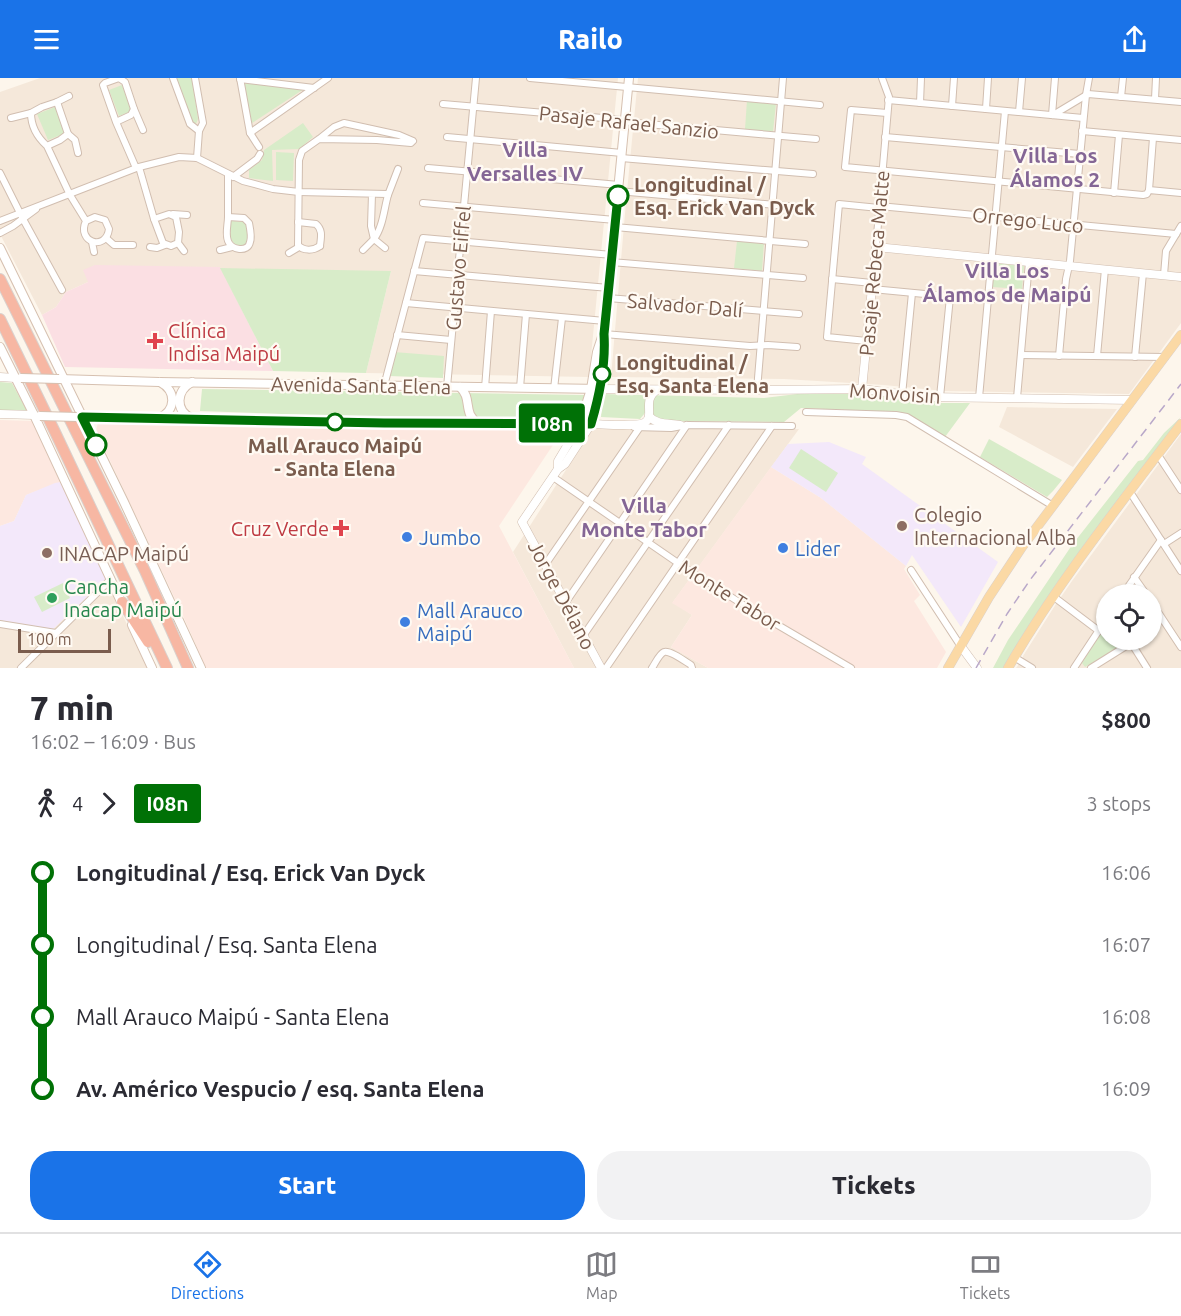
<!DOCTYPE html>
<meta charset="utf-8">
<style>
:root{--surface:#fff;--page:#f2f2f3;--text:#2b2b33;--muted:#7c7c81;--line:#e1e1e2;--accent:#1a73e8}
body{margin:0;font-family:Ubuntu,sans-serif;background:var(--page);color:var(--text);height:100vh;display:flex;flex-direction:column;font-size:22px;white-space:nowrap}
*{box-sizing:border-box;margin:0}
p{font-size:20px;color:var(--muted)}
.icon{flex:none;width:33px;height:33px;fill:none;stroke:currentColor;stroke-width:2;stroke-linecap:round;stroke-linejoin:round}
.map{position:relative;height:590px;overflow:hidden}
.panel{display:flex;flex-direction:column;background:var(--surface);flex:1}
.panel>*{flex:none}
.badge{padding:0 12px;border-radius:4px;font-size:21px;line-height:39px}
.tools{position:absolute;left:1096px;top:506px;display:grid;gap:12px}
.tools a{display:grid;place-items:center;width:66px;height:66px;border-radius:50%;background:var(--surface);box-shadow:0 2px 4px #0004;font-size:30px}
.scale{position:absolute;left:18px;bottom:15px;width:93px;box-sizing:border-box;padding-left:6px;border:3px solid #7a5c4d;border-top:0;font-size:16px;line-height:21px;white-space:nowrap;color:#7a5c4d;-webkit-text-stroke:4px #fffaf3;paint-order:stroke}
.map>.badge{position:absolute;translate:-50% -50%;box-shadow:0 0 0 3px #fff}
.legs{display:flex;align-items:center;gap:9px;height:66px;padding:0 30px;font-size:20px}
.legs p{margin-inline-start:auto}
.headline{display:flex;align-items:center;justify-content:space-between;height:102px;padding:0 30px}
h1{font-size:33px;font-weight:800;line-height:45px}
.button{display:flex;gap:12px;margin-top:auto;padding:12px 30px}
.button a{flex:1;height:69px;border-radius:24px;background:var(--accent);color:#fff;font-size:24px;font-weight:800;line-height:69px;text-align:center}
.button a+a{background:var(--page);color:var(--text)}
ul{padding:0 30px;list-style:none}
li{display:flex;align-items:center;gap:21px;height:72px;font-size:22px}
li i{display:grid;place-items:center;width:9px;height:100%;margin:0 8px;background:currentColor}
li i::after{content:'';width:15px;height:15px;margin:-8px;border:4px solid;border-radius:50%;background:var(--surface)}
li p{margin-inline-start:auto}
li:first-child i{background:linear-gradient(#0000 50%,currentColor 0)}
li:last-child i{background:linear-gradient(currentColor 50%,#0000 0)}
header{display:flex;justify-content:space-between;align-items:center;height:78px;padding:0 30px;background:var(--accent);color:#fff;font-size:27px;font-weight:800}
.tabs{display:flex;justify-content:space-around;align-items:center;height:84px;border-top:2px solid var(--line);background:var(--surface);font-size:16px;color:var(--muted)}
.tabs a{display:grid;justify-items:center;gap:3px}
.tabs .on{color:var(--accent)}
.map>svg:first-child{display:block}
.residential{fill:#f5e8da;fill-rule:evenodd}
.commercial{fill:#fde8e0}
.education{fill:#f3e8fa}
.medical{fill:#fbdfe3}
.green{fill:#d8ecc9}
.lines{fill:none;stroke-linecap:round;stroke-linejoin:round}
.minor-casing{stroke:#d1beb0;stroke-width:8}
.tertiary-casing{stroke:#d1beb0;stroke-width:9}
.secondary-casing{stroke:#d6c0b0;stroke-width:10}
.primary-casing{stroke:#dad1cd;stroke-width:10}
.motorway-casing{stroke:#dad1cd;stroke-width:12}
.minor{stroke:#fff;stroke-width:6}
.tertiary{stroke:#fff;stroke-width:8}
.secondary{stroke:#fff;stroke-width:8}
.primary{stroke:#fbd9a5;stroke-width:9}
.motorway{stroke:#f7b7a3;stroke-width:10}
.rail{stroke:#b9a8c9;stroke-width:1.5;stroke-dasharray:9 6;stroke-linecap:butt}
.secondary-bridge-casing{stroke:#d6c0b0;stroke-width:10;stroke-linecap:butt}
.secondary-bridge{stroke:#fff;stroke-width:8}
.line-1-casing{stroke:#fff;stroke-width:14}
.line-1{stroke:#007106;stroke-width:9}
.stop-1-dot{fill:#fff;stroke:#007106;stroke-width:3}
.health-dot{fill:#e0444e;stroke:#fffaf3;stroke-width:2}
.education-dot{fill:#8d6e63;stroke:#fffaf3;stroke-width:2}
.shop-dot{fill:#3f7fe0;stroke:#fffaf3;stroke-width:2}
.leisure-dot{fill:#2e9e5b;stroke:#fffaf3;stroke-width:2}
.labels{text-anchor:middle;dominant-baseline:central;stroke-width:4.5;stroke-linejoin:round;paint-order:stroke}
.street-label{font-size:20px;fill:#7a5c4d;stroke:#fffaf3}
.stop-label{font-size:20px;font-weight:bold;fill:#7a5c4d;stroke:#fffaf3;text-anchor:start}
.health-label{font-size:20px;fill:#be3a42;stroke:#fffaf3;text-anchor:start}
.education-label{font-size:20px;fill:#785e54;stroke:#fffaf3;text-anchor:start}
.shop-label{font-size:20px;fill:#366cbe;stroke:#fffaf3;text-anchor:start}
.leisure-label{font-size:20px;fill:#27864d;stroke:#fffaf3;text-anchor:start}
.neighbourhood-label{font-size:21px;font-weight:bold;fill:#846695;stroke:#fffaf3}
</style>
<header><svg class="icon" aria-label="menu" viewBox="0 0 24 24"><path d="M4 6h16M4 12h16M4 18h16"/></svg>Railo<svg class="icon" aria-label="share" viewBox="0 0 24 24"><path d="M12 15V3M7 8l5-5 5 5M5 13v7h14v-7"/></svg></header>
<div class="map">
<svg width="1181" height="590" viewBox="0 0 1181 590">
<rect width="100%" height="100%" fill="#fdf6ec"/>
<g class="residential">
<path d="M40,0h578l-29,299 -223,-4 25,-102 -303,11 -22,10 -10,15 -14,8 -42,-81v-142z"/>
<path d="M638,0h543v245l-52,71 -185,-3 -60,-6 -100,-6 -173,-2 15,-175z"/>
<path d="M1007,329l110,2 -44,58 -74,-40z"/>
<path d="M593,350l206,1 -126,173 19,13 -21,32 37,21h-134l-61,-116z"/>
<path d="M1181,356v234h-165l7,-9v-3l33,-52 3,-1 3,-3 -1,-3 11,-16zM1107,516h45v45h-45z"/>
<path d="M106,501l41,89h-147v-48l53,9z"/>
</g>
<g class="commercial">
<path d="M0,342l33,1 28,61 -35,13 -12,26 -14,5z"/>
<path d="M100,344l463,8 -64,96 75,142h-368l-22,-50 -88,-187 2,-8z"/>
<path d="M771,389l50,31 85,68 -2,3 16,26 -6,6 32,51 -9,16h-229l-37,-21 21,-32 -20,-12z"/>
</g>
<g class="education">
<path d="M829,364l37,15 -4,7 136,98 -37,65 -49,-72 -6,11 -85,-68 -50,-31 17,-23z"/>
<path d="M61,404l45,97 -53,50 -53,-9v-94l14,-5 12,-26 29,-12z"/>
</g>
<path class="medical" d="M95,187l125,2 53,104 -208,-4 -23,-52 14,-8 10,-15 22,-10 -5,-12z"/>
<g class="green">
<path d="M176,0h16l6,41 -2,5 -4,-2z"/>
<path d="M243,5l61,6 -52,34z"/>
<path d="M122,7l10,26 -13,5 -10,-26z"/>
<path d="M747,22l29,3 -3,29 -28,-3z"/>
<path d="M55,29l11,26 -18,7 -11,-26z"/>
<path d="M303,45l10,14 -14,12 -27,1 1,31 -24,-3v-8l13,-10 2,-10z"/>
<path d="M276,74l18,1 -1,28 -17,-1z"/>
<path d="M231,143l13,1 5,5v14l-7,6 -7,-2 -5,-8z"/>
<path d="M737,163l27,1 -2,29 -28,-3z"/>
<path d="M994,185l30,3 -2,23 -30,-2z"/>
<path d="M220,190l171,3 -25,102 -93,-2z"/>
<path d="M394,274l50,4 -1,22 -54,-2z"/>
<path d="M0,304l12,1 15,28 -27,-1z"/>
<path d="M202,311l382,6 1,3 -6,19 -7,4 -234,-5 -138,-5z"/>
<path d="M603,316l161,4 33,-4h68l77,9h28l-25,34 -44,-25 -100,-4 -17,14 -124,-1 -6,-1 -9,-7 -5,6 -39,-2z"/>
<path d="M1181,339l-112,149 -64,102h-12l15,-28 64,-95 66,-84 5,-1 21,-27z"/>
<path d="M989,361l73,41 -9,11 -6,6 -67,-40z"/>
<path d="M801,371l37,24 -12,19 -37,-24z"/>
<path d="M63,505l7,15 -28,14 -8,-15z"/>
<path d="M1107,545v16h18l2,3 -42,25 -3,-4z"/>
</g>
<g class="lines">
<g class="minor-casing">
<g id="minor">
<path d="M173,0l17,46 9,7 4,-8 -8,-45"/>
<path d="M240,0l10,55 9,14"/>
<path d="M530,0l290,27"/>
<path d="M240,1l74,9"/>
<path d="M1121,19l2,-19"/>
<path d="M1155,21l1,-21"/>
<path d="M888,22l195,18"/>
<path d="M57,24l12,-6"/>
<path d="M920,25l1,-25"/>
<path d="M443,26l171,15 22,4 180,16"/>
<path d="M952,28l2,-28"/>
<path d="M134,31l9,21"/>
<path d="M986,31l2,-31"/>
<path d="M1019,34l3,-34"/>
<path d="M887,35l-36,-3 -6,57 298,28 4,-1 2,-4 32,3"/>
<path d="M1052,37l3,-37"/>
<path d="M1053,37l35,-21 93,8"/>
<path d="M11,40l20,-5"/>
<path d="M116,44l15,-7 3,-6 -9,-27 -6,-4 -14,5 -2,2 13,37 20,46"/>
<path d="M1082,53l99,9"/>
<path d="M250,55l78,-55"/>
<path d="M68,56l7,6 3,13"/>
<path d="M447,59l175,16"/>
<path d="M885,59l195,17"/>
<path d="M319,61l58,1 34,3 2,-2 -14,-6 -55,-12 -10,4 -15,12 -17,12 -3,9 -1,85c5,6 15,6 22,1"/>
<path d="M47,68l13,-6 8,-6 -11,-32 -15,5 -11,6c0,14 6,24 16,33l23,49 16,26c-10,21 20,31 23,8l-4,-9 -10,-3 -9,4"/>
<path d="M197,80l2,-27"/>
<path d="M621,80l192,16"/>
<path d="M139,89l15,52"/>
<path d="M428,90l191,17"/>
<path d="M0,95l23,46 39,71"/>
<path d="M228,96v43"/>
<path d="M233,99l24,-18 3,-5"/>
<path d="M1149,112l4,-52"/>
<path d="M618,113l192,17"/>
<path d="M1114,115l5,-58"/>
<path d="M388,117l10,-26"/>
<path d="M423,125l192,17"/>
<path d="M879,128l297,28"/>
<path d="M173,136l14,1"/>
<path d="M228,139l16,1 5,5c1,5 3,14 1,19 -2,11 -19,8 -22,-1 -3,-7 0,-17 0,-24z"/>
<path d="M0,143l139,-54 40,-10 18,1 46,23 30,8 26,3 88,2 1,1c-4,14 -5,32 -14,44l-3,-13 1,-32"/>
<path d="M298,144l18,2c7,6 5,13 4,22"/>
<path d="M615,149l190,17"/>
<path d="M0,155l13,-7 23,-17"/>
<path d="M106,160l8,7h19"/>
<path d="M92,164l2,10"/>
<path d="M178,165l-7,3 -8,-3 -9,-24 15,-5 7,3 3,15 -1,11 6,8"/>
<path d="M150,169l7,1 8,-3"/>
<path d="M876,169l13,-150 -7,-19"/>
<path d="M220,172l12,-3"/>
<path d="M363,172l11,-11 11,9"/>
<path d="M289,175l10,-6"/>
<path d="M611,184l192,16"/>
<path d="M414,193l195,17"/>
<path d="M1164,197l2,-24 15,-25"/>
<path d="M832,201l40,4"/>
<path d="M872,211l116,11"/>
<path d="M608,220l191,16"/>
<path d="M406,225l199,18"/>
<path d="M604,256l146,12 18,-1 29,2"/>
<path d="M397,257l54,5"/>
<path d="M867,263l-40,-4 12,-133 40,4"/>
<path d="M1021,277l144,2"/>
<path d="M1059,278l7,-77 4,-18 16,-166 3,-17"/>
<path d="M1097,278l8,-87"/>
<path d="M1135,279l8,-84"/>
<path d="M384,308l39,-148 189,17"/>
<path d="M447,309l29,-309"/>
<path d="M485,310l6,-77"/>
<path d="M520,310l6,-74"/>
<path d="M554,311l8,-71"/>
<path d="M757,312l26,-312"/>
<path d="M902,317l10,-102"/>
<path d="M940,319l10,-100"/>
<path d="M979,320l26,-287"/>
<path d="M1017,320l12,-136"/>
<path d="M806,334l90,3 11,2 146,89"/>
<path d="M634,349l37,1 16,-3 105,1"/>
<path d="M1158,377l23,35"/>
<path d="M553,399l125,86 64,41 109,64"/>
<path d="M1130,414l51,79"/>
<path d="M1164,466l17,-11"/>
<path d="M545,487l95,-138"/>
<path d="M911,492l49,75"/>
<path d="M1134,499l12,17"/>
<path d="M1123,516l38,-54"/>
<path d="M1054,519l45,34"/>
<path d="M566,524l121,-177"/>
<path d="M1152,525l29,44"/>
<path d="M0,546l56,9"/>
<path d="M583,558l146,-211"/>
<path d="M1130,563l17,27"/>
<path d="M1014,579l18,11"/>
<path d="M21,590l90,-89"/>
<path d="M606,590l166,-242"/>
<path d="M652,590c3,-4 7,-14 12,-16 6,-2 22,10 27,13l1,3"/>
<path d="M1074,590l33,-50"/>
<path d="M1091,590l40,-25"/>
</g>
</g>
<g class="tertiary-casing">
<g id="tertiary">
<path d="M0,299l15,1"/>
<path d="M601,311l156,1 105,-1 61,8 209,3"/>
<path d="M862,311l14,-142 305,30"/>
<path d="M0,336l34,1"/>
<path d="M649,338c7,9 20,7 31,9"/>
<path d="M580,346l-22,37v8l-36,53 79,146"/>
<path d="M558,391l7,-5 26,-40c11,0 44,3 53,-1 12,-6 -3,-23 13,-33"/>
<path d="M960,567l17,23"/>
</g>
</g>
<g class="secondary-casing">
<g id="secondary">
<path d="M0,170l124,254 77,166"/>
<path d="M0,269l34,68 90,193"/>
<path d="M59,301l100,3 442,7"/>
<path d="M460,309c13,12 2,26 18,36"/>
<path d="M78,339l306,6 207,1c9,-30 15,-59 13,-90l25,-256"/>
<path d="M159,340c17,-7 18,-27 1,-36"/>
<path d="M191,340c-16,-8 -15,-27 1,-36"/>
<path d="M580,346l11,-35 6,-37 5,-15"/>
<path d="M132,547l20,43"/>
</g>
</g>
<g class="primary-casing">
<g id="primary">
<path d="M948,590l41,-71 33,-50 159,-212"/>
<path d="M1008,590c50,-86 113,-165 173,-244"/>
</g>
</g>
<g class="motorway-casing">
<g id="motorway">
<path d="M0,201l145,292 43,97"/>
<path d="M0,241l55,113 112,236"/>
<path d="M122,524l26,40"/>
</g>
</g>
<use href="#minor" class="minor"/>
<use href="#tertiary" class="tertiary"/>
<use href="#secondary" class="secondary"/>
<use href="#primary" class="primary"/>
<use href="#motorway" class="motorway"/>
<path class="rail" d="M976,590l31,-54 23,-34 151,-196"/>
<g class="secondary-bridge-casing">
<g id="secondary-bridge">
<path d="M21,300l38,1"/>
<path d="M40,338l38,1"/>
</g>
</g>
<use href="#secondary-bridge" class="secondary-bridge"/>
</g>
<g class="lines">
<g class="line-1-casing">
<path id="line-1" d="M96,367l-14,-28 302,6 207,1c9,-30 15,-59 13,-90l14,-138"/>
</g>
<use href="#line-1" class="line-1"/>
</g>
<g class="stop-1-dot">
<circle cx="618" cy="118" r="10"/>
<circle cx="602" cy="296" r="8"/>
<circle cx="335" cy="344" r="8"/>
<circle cx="96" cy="367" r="10"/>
</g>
<g class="health-dot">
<path d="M152 254h6v6h6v6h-6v6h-6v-6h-6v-6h6z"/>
<path d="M338 441h6v6h6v6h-6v6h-6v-6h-6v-6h6z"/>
</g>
<g class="education-dot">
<circle cx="902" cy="448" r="6"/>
<circle cx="47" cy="475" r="6"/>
</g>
<g class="shop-dot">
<circle cx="407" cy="459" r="6"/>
<circle cx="783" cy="470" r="6"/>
<circle cx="405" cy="544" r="6"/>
</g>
<circle class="leisure-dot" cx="52" cy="520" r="6"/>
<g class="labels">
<g class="street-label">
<text transform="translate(629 44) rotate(6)">Pasaje Rafael Sanzio</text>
<text transform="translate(1028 142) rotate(6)">Orrego Luco</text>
<text transform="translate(874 185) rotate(-85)">Pasaje Rebeca Matte</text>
<text transform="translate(458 190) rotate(-85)">Gustavo Eiffel</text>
<text transform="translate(685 227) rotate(5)">Salvador Dalí</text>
<text transform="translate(361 307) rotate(1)">Avenida Santa Elena</text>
<text transform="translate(895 315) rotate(4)">Monvoisin</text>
<text transform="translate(562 517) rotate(62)">Jorge Délano</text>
<text transform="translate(730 517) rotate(32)">Monte Tabor</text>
</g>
<g class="stop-label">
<text x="634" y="106">Longitudinal /<tspan x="634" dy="23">Esq. Erick Van Dyck</tspan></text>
<text x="616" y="284">Longitudinal /<tspan x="616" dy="23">Esq. Santa Elena</tspan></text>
<text x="335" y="367" text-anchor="middle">Mall Arauco Maipú<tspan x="335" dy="23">- Santa Elena</tspan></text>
</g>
<g class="health-label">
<text x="168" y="252">Clínica<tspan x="168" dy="23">Indisa Maipú</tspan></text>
<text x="329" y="450" text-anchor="end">Cruz Verde</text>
</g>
<g class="education-label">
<text x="914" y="436">Colegio<tspan x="914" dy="23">Internacional Alba</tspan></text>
<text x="59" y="475">INACAP Maipú</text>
</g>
<g class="shop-label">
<text x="419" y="459">Jumbo</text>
<text x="795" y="470">Lider</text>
<text x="417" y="532">Mall Arauco<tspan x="417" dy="23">Maipú</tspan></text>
</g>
<g class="leisure-label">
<text x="64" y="508">Cancha<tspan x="64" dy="23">Inacap Maipú</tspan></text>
</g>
<g class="neighbourhood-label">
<text x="525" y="71">Villa<tspan x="525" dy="24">Versalles IV</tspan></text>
<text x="1055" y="77">Villa Los<tspan x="1055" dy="24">Álamos 2</tspan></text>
<text x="1007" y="192">Villa Los<tspan x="1007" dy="24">Álamos de Maipú</tspan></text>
<text x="644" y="427">Villa<tspan x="644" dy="24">Monte Tabor</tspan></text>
</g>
</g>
</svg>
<div class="tools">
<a><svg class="icon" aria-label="locate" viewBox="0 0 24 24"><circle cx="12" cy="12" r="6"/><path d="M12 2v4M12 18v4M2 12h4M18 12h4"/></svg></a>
</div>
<div class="scale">100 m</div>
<b class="badge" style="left:552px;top:345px;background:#007106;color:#fff">I08n</b>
</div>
<section class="panel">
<div class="headline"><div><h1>7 min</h1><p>16:02 – 16:09 · Bus</p></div><b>$800</b></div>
<div class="legs"><svg class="icon" aria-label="walk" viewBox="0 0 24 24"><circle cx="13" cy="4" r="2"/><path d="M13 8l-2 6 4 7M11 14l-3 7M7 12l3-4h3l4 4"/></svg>4<svg class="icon" aria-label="forward" viewBox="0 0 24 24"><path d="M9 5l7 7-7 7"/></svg><b class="badge" style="background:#007106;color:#fff">I08n</b><p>3 stops</p></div>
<ul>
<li><i style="color:#007106"></i><b>Longitudinal / Esq. Erick Van Dyck</b><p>16:06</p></li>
<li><i style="color:#007106"></i><span>Longitudinal / Esq. Santa Elena</span><p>16:07</p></li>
<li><i style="color:#007106"></i><span>Mall Arauco Maipú - Santa Elena</span><p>16:08</p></li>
<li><i style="color:#007106"></i><b>Av. Américo Vespucio / esq. Santa Elena</b><p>16:09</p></li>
</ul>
<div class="button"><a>Start</a><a>Tickets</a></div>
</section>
<nav class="tabs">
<a class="on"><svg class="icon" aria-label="directions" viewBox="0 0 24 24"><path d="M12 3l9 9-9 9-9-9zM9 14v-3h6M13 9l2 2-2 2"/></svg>Directions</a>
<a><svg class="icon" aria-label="map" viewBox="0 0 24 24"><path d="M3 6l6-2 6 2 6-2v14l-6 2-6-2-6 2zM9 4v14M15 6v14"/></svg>Map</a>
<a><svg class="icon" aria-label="tickets" viewBox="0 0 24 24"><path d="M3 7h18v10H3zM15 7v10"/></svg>Tickets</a>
</nav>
